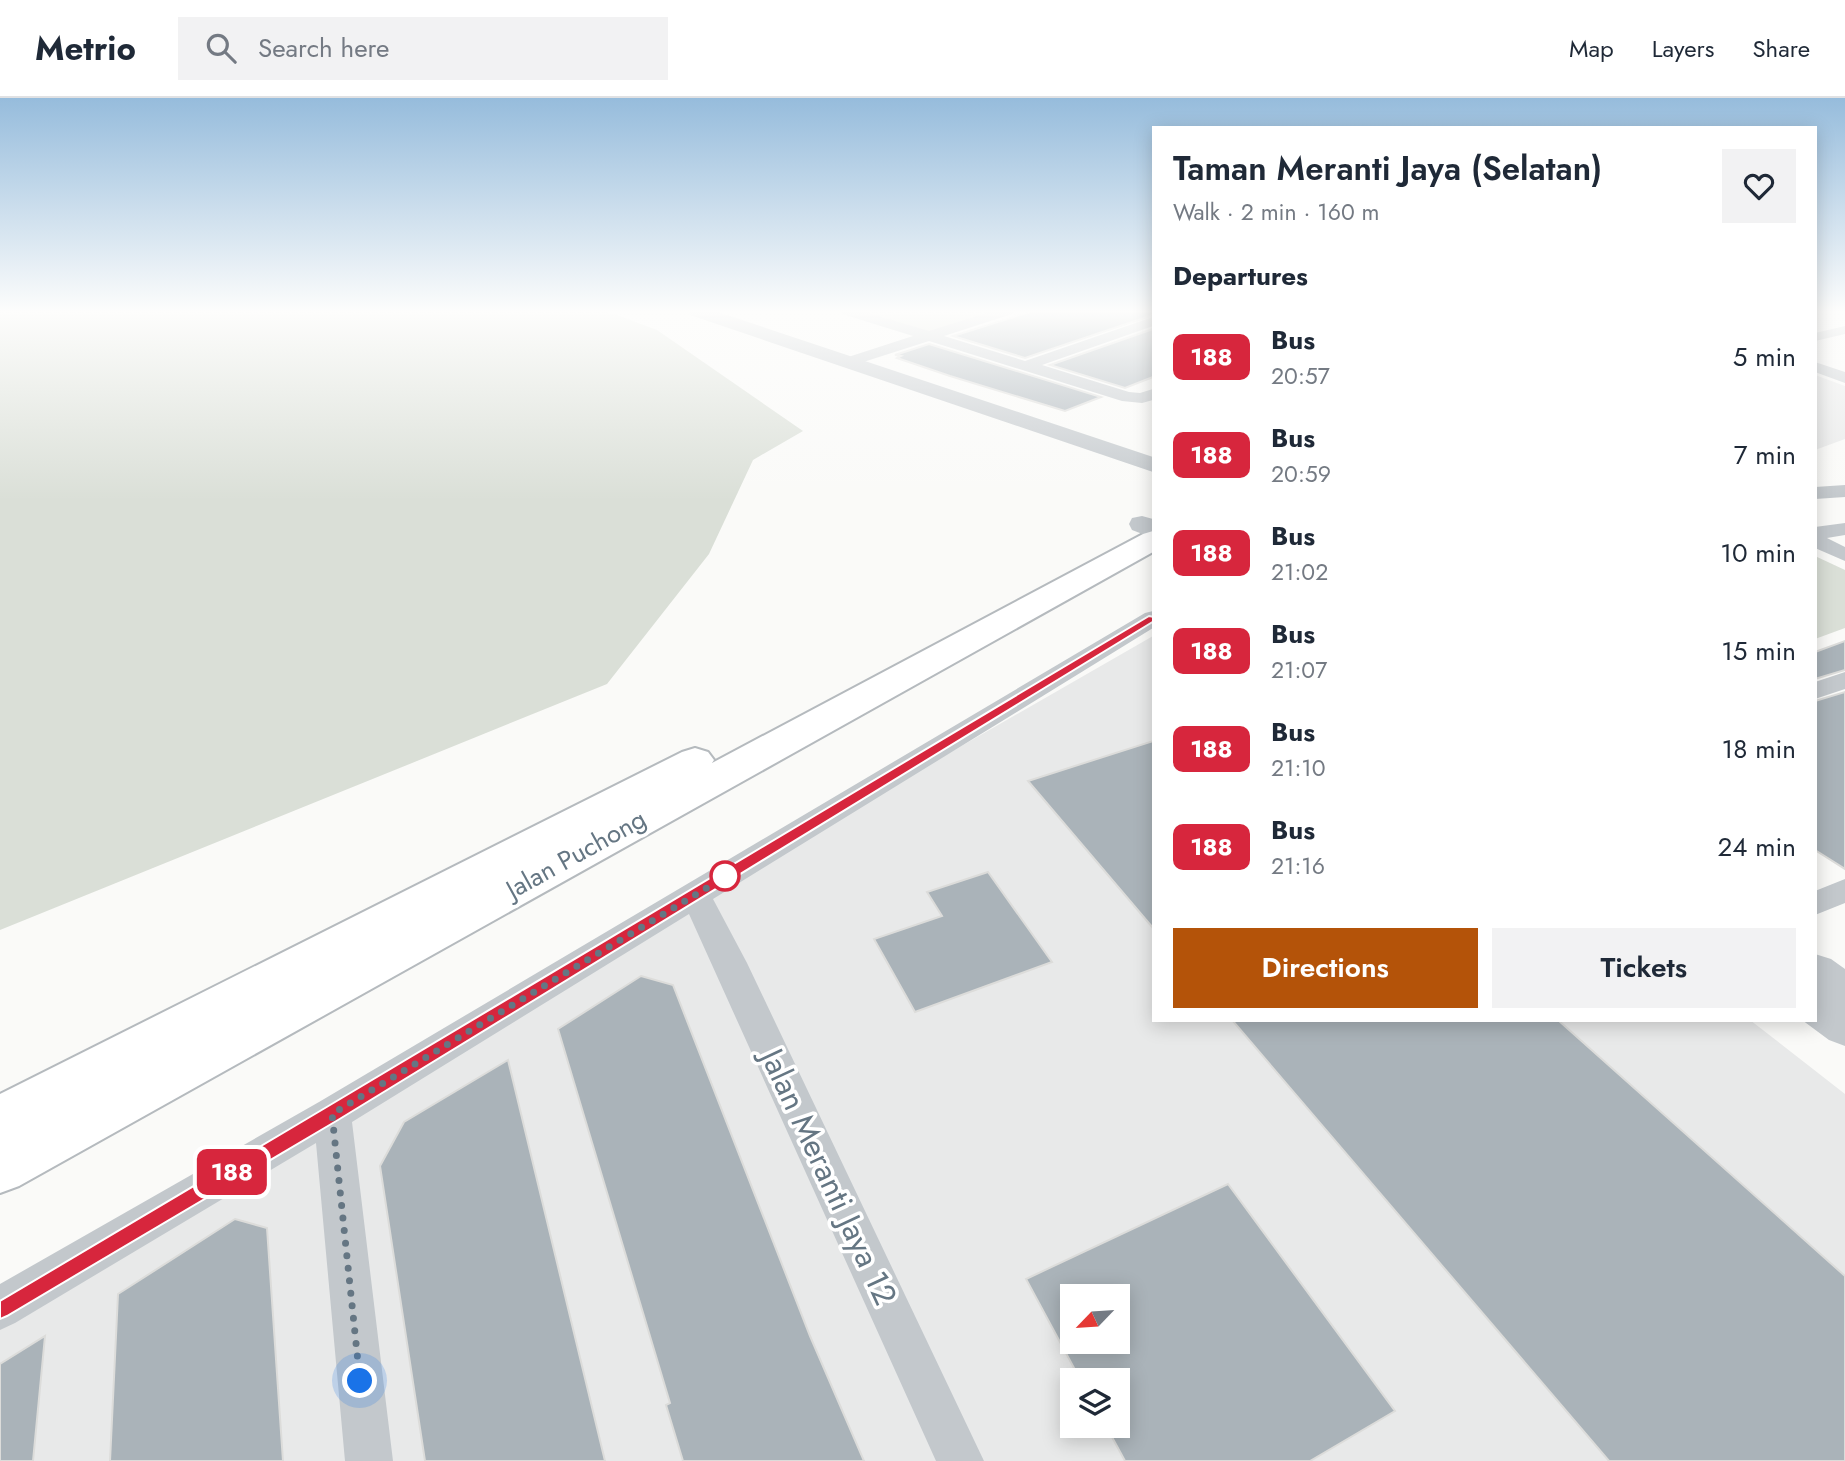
<!DOCTYPE html>
<meta charset="utf-8">
<style>
:root{--surface:#fff;--page:#f2f2f3;--text:#1f2937;--muted:#747a83;--line:#e0e1e3;--accent:#b45309}
body{margin:0;font-family:Jost,sans-serif;background:var(--page);color:var(--text);height:100vh;display:flex;flex-direction:column;font-size:26px;white-space:nowrap}
*{box-sizing:border-box;margin:0}
p{font-size:23px;color:var(--muted)}
.icon{flex:none;width:38px;height:38px;fill:none;stroke:currentColor;stroke-width:2;stroke-linecap:round;stroke-linejoin:round}
.map{position:relative;flex:1;overflow:hidden}
.side{position:absolute;left:1152px;top:28px;width:665px;height:896px;display:flex;flex-direction:column;background:var(--surface);border-radius:0px;box-shadow:0 4px 18px #0003}
.side>*{flex:none}
.badge{padding:0 14px;border-radius:10px;font-size:24px;line-height:46px}
.needle{width:46px;rotate:245deg}
.tools{position:absolute;left:1060px;top:1186px;display:grid;gap:14px}
.tools a{display:grid;place-items:center;width:70px;height:70px;border-radius:0px;background:var(--surface);box-shadow:0 4px 18px #0003;font-size:35px}
.you{position:absolute;width:35px;height:35px;margin:-18px;border:5px solid #fff;border-radius:50%;background:#1a73e8;box-shadow:0 0 0 10px #1a73e833}
.map>.badge{position:absolute;translate:-50% -50%;box-shadow:0 0 0 4px #fff}
h2{padding:0 21px;font-size:26px;line-height:63px}
.round{display:grid;place-items:center;flex:none;width:74px;height:74px;border-radius:0px;background:var(--page)}
.overview{display:flex;align-items:center;justify-content:space-between;height:119px;padding:0 21px}
h1{font-size:33px;font-weight:600;line-height:52px}
.cta{display:flex;gap:14px;margin-top:auto;padding:14px 21px}
.cta a{flex:1;height:80px;border-radius:0px;background:var(--accent);color:#fff;font-size:28px;font-weight:600;line-height:80px;text-align:center}
.cta a+a{background:var(--page);color:var(--text)}
ul{padding:0;list-style:none}
li{display:flex;align-items:center;gap:21px;height:98px;padding:0 21px}
li div{flex:1}
li b{display:block;font-size:26px}
li em{font-style:normal}
li .badge{min-width:77px;font-weight:700;text-align:center}
header{display:flex;align-items:center;gap:42px;box-sizing:border-box;height:98px;padding:0 35px;background:var(--surface);border-bottom:2px solid var(--line)}
header strong{font-size:33px}
nav{display:flex;gap:38px;margin-inline-start:auto;font-size:24px}
.search{width:490px;height:63px;background:var(--page);display:flex;align-items:center;gap:18px;box-sizing:border-box;padding:0 24px;border-radius:0px;color:var(--muted);font-size:26px}
.map>svg:first-child{display:block}
.built{fill:#e8e9e9;fill-rule:evenodd}
.green{fill:#dadfd7}
.building{fill:#aab3b9;stroke:#dcdcda;stroke-width:2;fill-rule:evenodd}
.lines{fill:none;stroke-linecap:round;stroke-linejoin:round}
.primary-casing{stroke:#b5babe;stroke-width:4}
.minor{fill:#c3c8cc;fill-rule:evenodd}
.tertiary{fill:#c3c8cc;fill-rule:evenodd}
.primary{fill:#fff;fill-rule:evenodd}
.line{fill:#d7263d;stroke:#fff;stroke-width:2}
.walk{stroke:#657683;stroke-width:7;stroke-dasharray:0 12.6}
.stop-dot{fill:#fff;stroke:#d7263d;stroke-width:3.5}
.labels{text-anchor:middle;dominant-baseline:central;stroke-width:7;stroke-linejoin:round;paint-order:stroke}
.street-label{font-size:26px;fill:#657683;stroke:#fff}
.near-street-label{font-size:32px;fill:#657683;stroke:#fff}
</style>
<header>
<strong>Metrio</strong>
<div class="search"><svg class="icon" aria-label="search" viewBox="0 0 24 24"><circle cx="10" cy="10" r="6"/><path d="M15 15l6 6"/></svg>Search here</div>
<nav><a>Map</a><a>Layers</a><a>Share</a></nav>
</header>
<div class="map">
<svg width="1845" height="1363" viewBox="0 0 1845 1363">
<rect width="100%" height="100%" fill="#fafaf8"/>
<g class="built">
<path d="M1815,277l30,11v53l-30,11z"/>
<path d="M1153,538v384h597l95,74v367h-1845v-163zM1073,1199h45v45h-45zM1073,1283h45v45h-45z"/>
</g>
<g class="green">
<path d="M0,213h606l51,19 146,101 -50,29 -44,94 -102,130 -607,246z"/>
<path d="M847,213h160l-79,25z"/>
<path d="M1815,458l30,14v58l-30,11z"/>
</g>
<g class="building">
<path d="M1033,213h120v4l-128,43 -72,-22z"/>
<path d="M1153,231v48l-28,11 -75,-23z"/>
<path d="M929,246l172,53 -36,14 -115,-35 -53,-18 4,-2 -6,-1z"/>
<path d="M1845,543v29l-30,9v-27z"/>
<path d="M1845,594v177l-30,-19v-149z"/>
<path d="M1153,643v187l-125,-147z"/>
<path d="M988,774l64,90 -137,50 -41,-73 68,-23 -15,-24z"/>
<path d="M641,878l32,9 137,351 54,125h-181l-17,-56 4,-2 -112,-374z"/>
<path d="M1232,922h326l287,256v185h-236z"/>
<path d="M508,962l97,401h-180l-45,-295 24,-44z"/>
<path d="M1228,1086l167,227 -85,50h-185l-19,-35h12v-45h-37l-55,-102zM1073,1199h45v45h-45z"/>
<path d="M235,1121l32,9 16,233h-173l8,-167z"/>
<path d="M45,1238l-12,125h-33v-97z"/>
</g>
<g class="lines">
<g class="primary-casing">
<path id="primary" d="M1153,433v21l-1134,634 -19,7v-99l682,-342 13,-4 13,4 6,8 -2,3 431,-229z"/>
</g>
<g class="minor">
<path d="M840,213h21l68,20 64,-20h21l-2,3 -68,22 81,25 128,-44v9l-111,39 87,27 11,1 13,-4v11l-11,3 -20,-2 -193,-60 -75,24h-12l-2,-3 2,-3 71,-23 -71,-22z"/>
<path d="M1845,228v8l-30,7v-8z"/>
<path d="M1815,264l30,10v11l-30,-11z"/>
<path d="M1845,387v12l-30,2v-12z"/>
<path d="M1845,425v12l-18,3 18,9v14l-30,-13v-21z"/>
<path d="M1153,513v17l-440,271 34,64 237,498h-48l-247,-547 -337,208 41,339h-48l-29,-318 -301,180 -15,7v-46l319,-182 826,-489z"/>
<path d="M1845,574v17l-30,10v-17z"/>
<path d="M1845,781v24l-30,12v-24z"/>
</g>
<g class="tertiary">
<path d="M688,213h27l438,146v15l-463,-157z"/>
<path d="M1142,418l11,3v19l-21,-8 -3,-6 3,-6z"/>
<path d="M1815,856l16,5 14,10v77l-16,-6 -27,-20h13z"/>
</g>
<use href="#primary" class="primary"/>
</g>
<linearGradient id="sky" x2="0" y2="1"><stop stop-color="#96bcdc"/><stop offset="0.53" stop-color="#fdfdfc"/><stop offset="1" stop-color="#fdfdfc" stop-opacity="0"/></linearGradient>
<rect width="1845" height="403" fill="url(#sky)"/>
<path class="line" d="M1149,518l10,2 -821,502 -331,196 -7,3v-18l325,-193z"/>
<g class="lines">
<path class="walk" d="M360,1283l-28,-267 401,-242 -8,4"/>
</g>
<circle class="stop-dot" cx="725" cy="778" r="14"/>
<g class="labels">
<g class="street-label">
<text transform="translate(576 756) rotate(-29)">Jalan Puchong</text>
</g>
<g class="near-street-label">
<text transform="translate(829 1079) rotate(65)">Jalan Meranti Jaya 12</text>
</g>
</g>
</svg>
<div class="tools">
<a><svg class="needle" viewBox="-14 -14 28 28"><path d="M0-13l5 13h-10z" fill="#e53935"/><path d="M0 13l5-13h-10z" fill="#747a83"/></svg></a>
<a><svg class="icon" aria-label="layers" viewBox="0 0 24 24"><path d="M12 4l9 5-9 5-9-5zM3 14l9 5 9-5"/></svg></a>
</div>
<div class="you" style="left:360px;top:1283px"></div>
<b class="badge" style="left:232px;top:1074px;background:#d7263d;color:#fff">188</b>
<section class="side">
<div class="overview"><div><h1>Taman Meranti Jaya (Selatan)</h1><p>Walk · 2 min · 160 m</p></div><a class="round"><svg class="icon" aria-label="heart" viewBox="0 0 24 24"><path d="M12 20l-8-8c-3-5 5-10 8-4 3-6 11-1 8 4z"/></svg></a></div>
<h2>Departures</h2>
<ul>
<li><span class="badge" style="background:#d7263d;color:#fff">188</span><div><b>Bus</b><p>20:57</p></div><em>5 min</em></li>
<li><span class="badge" style="background:#d7263d;color:#fff">188</span><div><b>Bus</b><p>20:59</p></div><em>7 min</em></li>
<li><span class="badge" style="background:#d7263d;color:#fff">188</span><div><b>Bus</b><p>21:02</p></div><em>10 min</em></li>
<li><span class="badge" style="background:#d7263d;color:#fff">188</span><div><b>Bus</b><p>21:07</p></div><em>15 min</em></li>
<li><span class="badge" style="background:#d7263d;color:#fff">188</span><div><b>Bus</b><p>21:10</p></div><em>18 min</em></li>
<li><span class="badge" style="background:#d7263d;color:#fff">188</span><div><b>Bus</b><p>21:16</p></div><em>24 min</em></li>
</ul>
<div class="cta"><a>Directions</a><a>Tickets</a></div>
</section>
</div>
